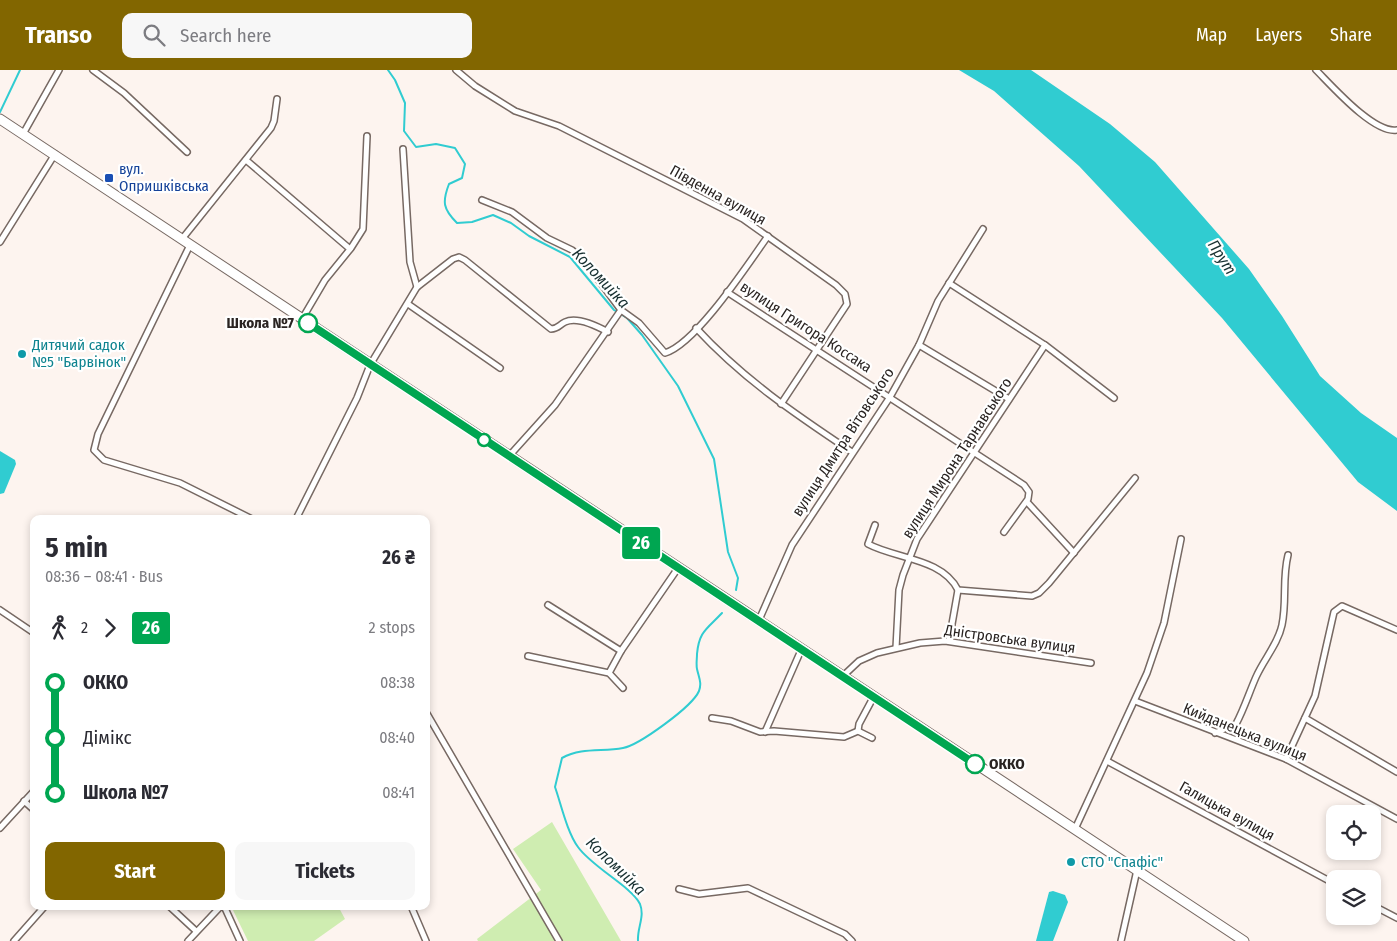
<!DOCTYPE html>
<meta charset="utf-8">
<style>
:root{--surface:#fff;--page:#f7f7f7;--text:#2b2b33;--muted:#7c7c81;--accent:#826600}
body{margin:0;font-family:"Fira Sans Condensed",sans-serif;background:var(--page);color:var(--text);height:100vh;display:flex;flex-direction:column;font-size:19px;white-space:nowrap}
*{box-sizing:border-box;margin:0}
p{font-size:16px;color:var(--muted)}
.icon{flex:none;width:28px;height:28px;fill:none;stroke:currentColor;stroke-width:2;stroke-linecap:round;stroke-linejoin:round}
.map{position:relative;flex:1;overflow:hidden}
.sheet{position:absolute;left:30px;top:445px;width:400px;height:395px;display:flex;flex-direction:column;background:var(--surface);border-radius:10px;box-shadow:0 2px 8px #0003}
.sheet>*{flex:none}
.badge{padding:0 10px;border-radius:4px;font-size:18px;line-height:32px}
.tools{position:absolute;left:1326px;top:735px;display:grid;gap:10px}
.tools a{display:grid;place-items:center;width:55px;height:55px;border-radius:10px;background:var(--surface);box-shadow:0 2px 8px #0003;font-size:25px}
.map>.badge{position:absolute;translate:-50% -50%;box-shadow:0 0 0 2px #fff}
.legs{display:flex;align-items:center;gap:8px;height:55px;padding:0 15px;font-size:16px}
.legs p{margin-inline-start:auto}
.overview{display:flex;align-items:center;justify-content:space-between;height:85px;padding:0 15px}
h1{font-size:28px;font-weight:700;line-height:38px}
.action{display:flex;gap:10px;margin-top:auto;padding:10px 15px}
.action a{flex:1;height:58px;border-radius:10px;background:var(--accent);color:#fff;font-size:20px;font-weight:700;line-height:58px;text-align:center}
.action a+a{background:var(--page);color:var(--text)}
ul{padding:0 15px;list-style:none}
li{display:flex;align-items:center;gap:18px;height:55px;font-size:19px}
li i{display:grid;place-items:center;width:8px;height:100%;margin:0 6px;background:currentColor}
li i::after{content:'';width:12px;height:12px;margin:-6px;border:4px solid;border-radius:50%;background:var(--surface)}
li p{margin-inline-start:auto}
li:first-child i{background:linear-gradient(#0000 50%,currentColor 0)}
li:last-child i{background:linear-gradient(currentColor 50%,#0000 0)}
header{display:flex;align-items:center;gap:30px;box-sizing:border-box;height:70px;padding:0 25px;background:var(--accent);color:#fff}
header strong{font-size:24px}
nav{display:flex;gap:28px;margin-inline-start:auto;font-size:18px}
.search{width:350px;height:45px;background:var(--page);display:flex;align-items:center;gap:12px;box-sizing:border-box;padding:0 18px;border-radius:10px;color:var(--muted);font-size:19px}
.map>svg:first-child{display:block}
.green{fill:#cfedb1}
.water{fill:#30ccd1}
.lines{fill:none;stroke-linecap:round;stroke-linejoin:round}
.stream{stroke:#30ccd1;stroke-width:2}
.street-casing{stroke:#776963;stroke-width:8}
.primary-casing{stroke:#776963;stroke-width:11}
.street{stroke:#fff;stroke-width:5}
.primary{stroke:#fff;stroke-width:9}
.line-1-casing{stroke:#fff;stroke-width:11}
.line-1{stroke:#00a651;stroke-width:8}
.transit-dot{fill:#1a4fb4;stroke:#fff;stroke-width:2}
.stop-1-dot{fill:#fff;stroke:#00a651;stroke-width:2.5}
.culture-dot{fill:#0f9aa8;stroke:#fff;stroke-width:2}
.labels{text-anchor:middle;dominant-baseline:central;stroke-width:4.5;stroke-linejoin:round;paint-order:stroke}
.transit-label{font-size:15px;fill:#164399;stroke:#fff;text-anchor:start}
.street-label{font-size:15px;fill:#2a2422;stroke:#fff}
.stop-label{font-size:15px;font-weight:bold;fill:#2a2422;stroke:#fff;text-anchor:end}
.culture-label{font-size:15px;fill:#0d838f;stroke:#fff;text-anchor:start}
.water-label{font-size:16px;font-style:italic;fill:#183031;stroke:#fff}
</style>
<header>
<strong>Transo</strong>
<div class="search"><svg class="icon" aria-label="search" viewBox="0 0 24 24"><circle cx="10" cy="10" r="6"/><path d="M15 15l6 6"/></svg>Search here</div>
<nav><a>Map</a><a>Layers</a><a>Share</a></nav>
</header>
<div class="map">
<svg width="1397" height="871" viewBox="0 0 1397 871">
<rect width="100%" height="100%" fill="#fdf4ef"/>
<g class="green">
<path d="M552,752l69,119h-143l-1,-2 64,-49 -28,-41z"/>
<path d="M231,836h107l7,13 -31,22h-66z"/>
</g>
<g class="water">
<path d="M959,0h72l79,54 45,38 94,107 33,47 38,60 41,37 36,25v73l-39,-29 -136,-164 -143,-152 -85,-75z"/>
<path d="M0,381l15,9 1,4 -12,29 -4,1z"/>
<path d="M1053,821l12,4 3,7 -15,39h-17l13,-49z"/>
</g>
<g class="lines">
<g class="stream">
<path d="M388,0l7,10 10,23 -1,28 12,16 20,-3 19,4 10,16 -3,14 -13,6c-7,18 -6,25 8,39l15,-1 21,-7 18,8 18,13 41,21 44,53 13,8 15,17 36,51 36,73 14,93 10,26 -2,12"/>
<path d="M0,42l20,-42"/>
<path d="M638,871c-1,-13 7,-24 2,-37 -8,-17 -48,-37 -62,-57 -11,-15 -17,-43 -23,-60l7,-29c20,-11 40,-6 61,-10 16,-3 69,-41 76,-57 3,-8 0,-13 -2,-22 -1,-5 0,-10 0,-15 2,-23 10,-25 25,-41"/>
</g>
<g class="street-casing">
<g id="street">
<path d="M93,0l31,23 63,59"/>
<path d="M456,0l19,16 40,25 44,15 184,93 93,66 9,9 2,10 -66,100"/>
<path d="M1316,0c16,16 58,64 81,60"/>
<path d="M23,64l36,-64"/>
<path d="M403,79l7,113 7,25"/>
<path d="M246,90l104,89"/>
<path d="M482,130l30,12 35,26 25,12 15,14 34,46 18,13 26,30c31,-9 83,-89 103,-117"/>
<path d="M182,169l89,-111 3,-7 3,-22"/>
<path d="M0,172l55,-88"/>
<path d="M190,175l-92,189 -4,16 10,10 76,23 72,36"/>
<path d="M949,213l96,62 69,53"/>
<path d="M727,222l297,193 5,7 -1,7 -24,33"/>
<path d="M408,234l92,64"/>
<path d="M302,249l23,-39 26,-32 12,-19 4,-93"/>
<path d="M696,258c47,51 99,86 156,124"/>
<path d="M919,275l90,54"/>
<path d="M509,386l46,-51 66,-95"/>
<path d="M1027,432l47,51"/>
<path d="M296,449l61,-121 13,-33 47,-78 36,-28 6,-2 6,3 86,69c7,0 8,-4 14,-7 12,-6 32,4 43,10"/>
<path d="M875,455l-7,19c28,15 74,14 90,46l74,6 7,-3 10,-10 86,-105"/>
<path d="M548,535l73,46"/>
<path d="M0,540l34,23"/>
<path d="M759,550l33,-75 98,-148 29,-52 19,-44 45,-72"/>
<path d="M949,571l9,-51"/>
<path d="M896,578l3,-58 4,-15 14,-36 128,-194"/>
<path d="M528,586l81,17 14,15"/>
<path d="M609,603l12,-22 57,-83"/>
<path d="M843,606l16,-15 18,-8 43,-10 25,-2 146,22"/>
<path d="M1135,631l151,58 111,60"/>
<path d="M426,642l133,229"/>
<path d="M712,648l19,3 29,11 14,-1 70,6 14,-6 14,7"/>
<path d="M1305,648l92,54"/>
<path d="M858,661l1,-7 15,-28"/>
<path d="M765,662l37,-84"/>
<path d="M1215,663l21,-9c8,-15 13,-31 20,-47 8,-18 22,-33 26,-52 5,-24 0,-46 6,-70"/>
<path d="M1286,689l29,-63 19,-84 8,-6 55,24"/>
<path d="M1107,691l228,123"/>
<path d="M24,731l10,9"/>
<path d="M0,758l34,-37"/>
<path d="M1075,759l72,-156 17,-50 17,-84"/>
<path d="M679,819l20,5 49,-6 97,46 7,7"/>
<path d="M1372,835l25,13"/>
<path d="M169,836l27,25"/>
<path d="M224,836l16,35"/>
<path d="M411,836l15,35"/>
<path d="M14,871l31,-35"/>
<path d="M188,871l33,-35"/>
<path d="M1121,871l16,-71"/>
</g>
</g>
<g class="primary-casing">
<path id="primary" d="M0,49l1244,822"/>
</g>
<use href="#street" class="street"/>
<use href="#primary" class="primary"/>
</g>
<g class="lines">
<g class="line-1-casing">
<path id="line-1" d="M308,253l667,441"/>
</g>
<use href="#line-1" class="line-1"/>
</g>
<rect class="transit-dot" x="104" y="103" width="10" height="10" rx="2.5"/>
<g class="stop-1-dot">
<circle cx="308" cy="253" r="9"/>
<circle cx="484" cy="370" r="6"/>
<circle cx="975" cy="694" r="9"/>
</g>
<g class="culture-dot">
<circle cx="22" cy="284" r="5"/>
<circle cx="1071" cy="792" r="5"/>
</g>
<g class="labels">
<g class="transit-label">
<text x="119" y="99">вул.<tspan x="119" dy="17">Опришківська</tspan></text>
</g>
<g class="street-label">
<text transform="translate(718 125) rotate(29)">Південна вулиця</text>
<text transform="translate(806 257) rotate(33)">вулиця Григора Коссака</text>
<text transform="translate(843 372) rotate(-57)">вулиця Дмитра Вітовського</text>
<text transform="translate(957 388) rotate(-57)">вулиця Мирона Тарнавського</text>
<text transform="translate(1010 569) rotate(8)">Дністровська вулиця</text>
<text transform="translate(1245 662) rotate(22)">Кийданецька вулиця</text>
<text transform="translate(1227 741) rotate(29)">Галицька вулиця</text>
</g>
<g class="stop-label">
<text x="294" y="253">Школа №7</text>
<text x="989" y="694" text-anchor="start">ОККО</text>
</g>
<g class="culture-label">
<text x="32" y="275">Дитячий садок<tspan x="32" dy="17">№5 "Барвінок"</tspan></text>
<text x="1081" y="792">СТО "Спафіс"</text>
</g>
<g class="water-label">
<text transform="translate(1222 187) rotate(57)">Прут</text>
<text transform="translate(601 208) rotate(47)">Коломийка</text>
<text transform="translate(616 796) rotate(44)">Коломийка</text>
</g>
</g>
</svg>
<div class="tools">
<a><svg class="icon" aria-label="locate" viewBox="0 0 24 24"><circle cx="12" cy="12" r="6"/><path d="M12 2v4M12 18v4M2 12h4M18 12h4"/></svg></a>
<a><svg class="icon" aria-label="layers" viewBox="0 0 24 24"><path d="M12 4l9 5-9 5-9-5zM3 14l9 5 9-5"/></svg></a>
</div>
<b class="badge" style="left:641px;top:473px;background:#00a651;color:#fff">26</b>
<section class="sheet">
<div class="overview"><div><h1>5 min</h1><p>08:36 – 08:41 · Bus</p></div><b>26 ₴</b></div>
<div class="legs"><svg class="icon" aria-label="walk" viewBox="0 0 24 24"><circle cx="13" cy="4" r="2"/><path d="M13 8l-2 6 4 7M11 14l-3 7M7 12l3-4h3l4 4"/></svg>2<svg class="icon" aria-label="forward" viewBox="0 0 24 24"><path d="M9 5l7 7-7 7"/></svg><b class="badge" style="background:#00a651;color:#fff">26</b><p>2 stops</p></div>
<ul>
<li><i style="color:#00a651"></i><b>ОККО</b><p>08:38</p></li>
<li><i style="color:#00a651"></i><span>Дімікс</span><p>08:40</p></li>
<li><i style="color:#00a651"></i><b>Школа №7</b><p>08:41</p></li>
</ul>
<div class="action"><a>Start</a><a>Tickets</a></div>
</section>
</div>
